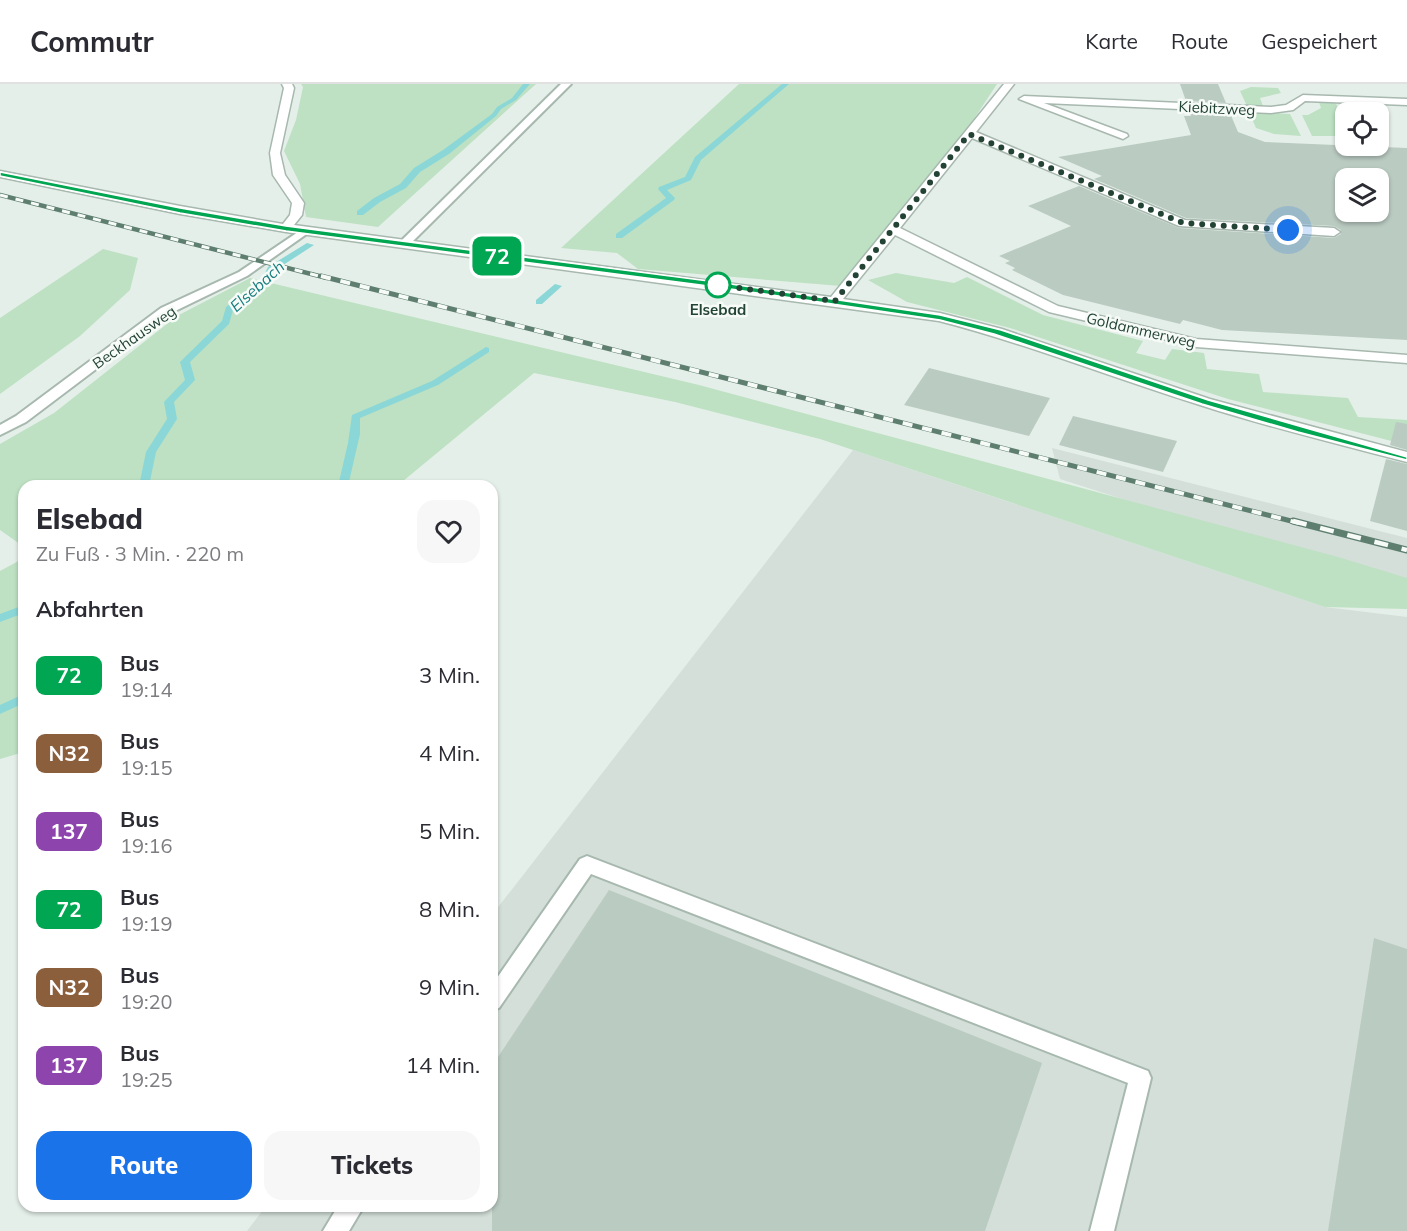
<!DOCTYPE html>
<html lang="de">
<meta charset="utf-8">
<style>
:root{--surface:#fff;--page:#f7f7f7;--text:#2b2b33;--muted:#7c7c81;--line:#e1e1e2;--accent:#1a73e8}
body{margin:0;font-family:Mulish,sans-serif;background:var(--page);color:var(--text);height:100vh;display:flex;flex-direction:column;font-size:22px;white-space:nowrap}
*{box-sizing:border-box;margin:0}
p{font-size:20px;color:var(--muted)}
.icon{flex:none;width:33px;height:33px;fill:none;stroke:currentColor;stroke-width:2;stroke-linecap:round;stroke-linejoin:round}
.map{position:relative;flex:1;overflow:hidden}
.details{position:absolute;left:18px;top:396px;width:480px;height:732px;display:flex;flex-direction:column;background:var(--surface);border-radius:18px;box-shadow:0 2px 4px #0004}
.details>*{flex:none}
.badge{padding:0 12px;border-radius:9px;font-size:21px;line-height:39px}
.fabs{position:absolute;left:1335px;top:18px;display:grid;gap:12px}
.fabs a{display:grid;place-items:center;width:54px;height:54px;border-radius:12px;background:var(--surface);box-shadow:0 2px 4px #0004;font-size:30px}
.you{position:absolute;width:30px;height:30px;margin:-15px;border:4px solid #fff;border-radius:50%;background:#1a73e8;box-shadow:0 0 0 9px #1a73e833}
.map>.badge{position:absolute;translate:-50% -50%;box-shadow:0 0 0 3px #fff}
h2{padding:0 18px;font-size:22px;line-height:54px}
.round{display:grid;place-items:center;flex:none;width:63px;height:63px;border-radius:18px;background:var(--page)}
.summary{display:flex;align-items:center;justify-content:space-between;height:102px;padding:0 18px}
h1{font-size:28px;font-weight:800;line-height:45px}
.cta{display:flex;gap:12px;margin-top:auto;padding:12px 18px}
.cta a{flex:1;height:69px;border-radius:18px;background:var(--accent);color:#fff;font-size:24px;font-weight:800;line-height:69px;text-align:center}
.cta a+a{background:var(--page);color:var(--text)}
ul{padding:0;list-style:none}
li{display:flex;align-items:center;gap:18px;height:78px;padding:0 18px}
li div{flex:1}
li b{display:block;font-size:22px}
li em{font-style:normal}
li .badge{min-width:66px;font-weight:700;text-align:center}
header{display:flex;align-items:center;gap:36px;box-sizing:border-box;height:84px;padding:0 30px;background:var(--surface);border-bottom:2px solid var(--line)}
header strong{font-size:28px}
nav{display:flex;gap:33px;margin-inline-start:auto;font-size:21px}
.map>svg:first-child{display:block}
.built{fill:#d3dfd8}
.green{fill:#bde1c2}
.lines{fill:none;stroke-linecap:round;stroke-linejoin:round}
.stream{fill:#8bd7d7;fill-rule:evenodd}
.building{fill:#bacbc2;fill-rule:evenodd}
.lane-casing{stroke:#a7b8af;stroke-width:4}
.street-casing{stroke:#a7b8af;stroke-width:3}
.lane{fill:#fff;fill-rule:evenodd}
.street{fill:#fff;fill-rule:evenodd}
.rail-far2-casing{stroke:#5e7e70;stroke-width:4.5}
.rail-far1-casing{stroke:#5e7e70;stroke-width:5}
.rail-casing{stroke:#5e7e70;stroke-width:7}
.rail-far2{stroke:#f7fbf8;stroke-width:3;stroke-dasharray:8;stroke-linecap:butt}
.rail-far1{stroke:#f7fbf8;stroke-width:4;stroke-dasharray:10;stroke-linecap:butt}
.rail{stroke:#f7fbf8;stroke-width:4.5;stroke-dasharray:14;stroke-linecap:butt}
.line{fill:#00a651;stroke:#fff;stroke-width:1.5}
.walk{stroke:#234335;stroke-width:6;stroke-dasharray:0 10.8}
.stop-dot{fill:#fff;stroke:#00a651;stroke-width:3}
.labels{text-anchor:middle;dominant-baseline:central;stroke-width:5;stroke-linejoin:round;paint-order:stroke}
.far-street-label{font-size:15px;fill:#234335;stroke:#f7fbf8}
.far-stop-label{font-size:15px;font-weight:bold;fill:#234335;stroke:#f7fbf8}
.far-water-label{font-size:16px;font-style:italic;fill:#177d7f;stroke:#f7fbf8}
</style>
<header>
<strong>Commutr</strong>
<nav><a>Karte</a><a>Route</a><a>Gespeichert</a></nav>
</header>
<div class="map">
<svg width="1407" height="1147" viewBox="0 0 1407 1147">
<rect width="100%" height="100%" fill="#e5efe9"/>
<g class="built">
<path d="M1052,364l355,90v52l-347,-111z"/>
<path d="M853,366l472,157 82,10v614h-1160l19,-25h226v-291z"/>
</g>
<g class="green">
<path d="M301,0h235l-158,143 -72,-10 -6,-33 -16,-33 12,-31 7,-33z"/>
<path d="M739,0h258l-31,47 -125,155 -203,-17 -21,-16 -56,-5z"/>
<path d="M1251,3l27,1 3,5 -21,5 3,8h-16l-7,-15z"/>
<path d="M1319,18h16l10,20v14h-33l-10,-21h6l13,-7z"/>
<path d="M1249,28l41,2 11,22 -27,-2 -18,-6z"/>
<path d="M103,165l35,9 -8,32 -50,46 -80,58v-76z"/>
<path d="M896,189l58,10 13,-6 76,38 100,26 -7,12 29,7 7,-11 32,4 3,16 52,5 4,18 85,6 10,19 49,3v25l-179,-46 -218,-71 -103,-26 -39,-22z"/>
<path d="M250,194l449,107 639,172 69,21v31l-82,-2 -505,-168 -145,-37 -141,-29 -137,113h-373v61l-24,-17v-86l54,-31 123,-97z"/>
<path d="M24,474v194l-24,7v-188z"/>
</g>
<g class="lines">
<g class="stream">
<path d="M523,0h7l-14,16 -15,9 -5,7 -47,38 -29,18 -14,16 -26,14 -17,13h-6v-4l17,-13 26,-14 14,-16 29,-18 49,-36 5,-7 15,-9z"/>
<path d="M782,0h7l-88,76 -10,20 -24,10 8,8 -1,2 -52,38h-6v-4l50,-36 -8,-9 1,-2 26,-10 10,-20z"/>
<path d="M307,159l7,2 -40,26 -8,15 -33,24 -4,14 -39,38 5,18 -21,22 3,17 -21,33 -7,34h-10l7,-34 21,-33 -3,-17 21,-22 -5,-18 2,-2 40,-39 4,-14 34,-24 8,-16z"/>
<path d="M555,200l7,2 -20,18h-6v-4z"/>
<path d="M486,263l3,1v4l-51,33 -78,33v16l-12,52h-10l10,-43 4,-28 80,-34z"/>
<path d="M24,521v8l-24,9v-8z"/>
<path d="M24,610v9l-24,11v-9z"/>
</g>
</g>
<g class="building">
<path d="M1180,0h38l8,19 -40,-2z"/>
<path d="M1189,28l41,1 8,19 27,10 142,6v192l-185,-10 -39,-10 -3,4 -117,-29 -51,-25 3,-2 -10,-5 5,-2 -11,-5 72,-30 -43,-20 51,-20 100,42 155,10 7,-4v-4l-7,-4 -148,-8 -92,-39 8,-3 -44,-19 133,-22 -7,-19h7zM1346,94h32v34h-32z"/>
<path d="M929,284l121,30 -21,38 -125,-31z"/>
<path d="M1073,332l104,25 -14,31 -104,-27z"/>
<path d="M1396,338l11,2v26l-17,-5z"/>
<path d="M1386,375l21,5v67l-37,-10z"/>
<path d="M609,806l433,173 -57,168h-493v-165z"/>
<path d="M1374,854l33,11v282h-79z"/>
</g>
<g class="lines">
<g class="lane-casing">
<g id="lane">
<path d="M561,0h10l-163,162h-8v-4z"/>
<path d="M304,144l6,3 -2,2 -61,43 -78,38 -143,108 -26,13v-10l16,-9 145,-108 78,-36z"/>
<path d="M587,772l561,215 3,7 -37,153h-24l38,-148 -537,-209 -92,134 -7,3v-26l88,-126z"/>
<path d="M338,1122h26l-15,25h-26z"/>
</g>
</g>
<g class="street-casing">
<g id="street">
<path d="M282,0h10l2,4 -14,65 5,22 19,28 -2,12 -8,10 537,72 173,-213h10l-38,48 209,88 149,8 6,4 -6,4 -155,-10 -207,-88 -72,90 158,78 138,33 211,16v8l-211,-16 -147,-35 -154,-77 -52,64 97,14 62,16 208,70 197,53v10c-69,-18 -139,-35 -207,-57 -87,-27 -172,-61 -261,-84l-653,-89 -106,-18 -180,-37v-6l180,35 103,18 7,-9 2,-12 -19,-28 -3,-22 14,-65z"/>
<path d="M1303,11l104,4v6l-102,-4 -12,9 -22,3 -227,-10 83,31 1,2 -5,3 -104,-40 5,-3 247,11 15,-2z"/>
</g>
</g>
<use href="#lane" class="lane"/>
<use href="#street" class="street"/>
<g class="rail-far2-casing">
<path id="rail-far2" d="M0,111l327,83"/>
</g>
<g class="rail-far1-casing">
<path id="rail-far1" d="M321,192l978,247"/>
</g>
<g class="rail-casing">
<path id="rail" d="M1293,437l114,29"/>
</g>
<use href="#rail-far2" class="rail-far2"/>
<use href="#rail-far1" class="rail-far1"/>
<use href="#rail" class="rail"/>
</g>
<path class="line" d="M0,88l180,36 106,18 438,57 216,32 61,15 207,70 199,57v3l-109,-28 -96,-28 -208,-70 -54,-14 -216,-32 -438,-57 -106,-18 -180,-37z"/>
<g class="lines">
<path class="walk" d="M718,201l117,16 134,-167 214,89 105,7"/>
</g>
<circle class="stop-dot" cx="718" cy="201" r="12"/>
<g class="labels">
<g class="far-street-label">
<text transform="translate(1217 24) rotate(3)">Kiebitzweg</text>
<text transform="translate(1141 246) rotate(13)">Goldammerweg</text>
<text transform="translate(134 253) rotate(-35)">Beckhausweg</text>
</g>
<g class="far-stop-label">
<text x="718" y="225">Elsebad</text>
</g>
<g class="far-water-label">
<text transform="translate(257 202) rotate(-42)">Elsebach</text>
</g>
</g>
</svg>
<div class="fabs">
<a><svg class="icon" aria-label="locate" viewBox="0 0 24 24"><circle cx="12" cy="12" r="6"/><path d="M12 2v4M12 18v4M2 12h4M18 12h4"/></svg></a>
<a><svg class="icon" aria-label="layers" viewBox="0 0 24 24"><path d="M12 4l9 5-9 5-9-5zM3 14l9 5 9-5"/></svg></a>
</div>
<div class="you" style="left:1288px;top:146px"></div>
<b class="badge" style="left:497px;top:172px;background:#00a651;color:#fff">72</b>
<section class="details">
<div class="summary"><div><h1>Elsebad</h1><p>Zu Fuß · 3 Min. · 220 m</p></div><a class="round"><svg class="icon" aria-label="heart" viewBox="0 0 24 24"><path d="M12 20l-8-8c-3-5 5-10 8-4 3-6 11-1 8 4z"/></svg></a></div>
<h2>Abfahrten</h2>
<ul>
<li><span class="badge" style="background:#00a651;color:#fff">72</span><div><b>Bus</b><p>19:14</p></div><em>3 Min.</em></li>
<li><span class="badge" style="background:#8b5e3c;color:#fff">N32</span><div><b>Bus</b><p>19:15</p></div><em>4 Min.</em></li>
<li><span class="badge" style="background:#8e44ad;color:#fff">137</span><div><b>Bus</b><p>19:16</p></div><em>5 Min.</em></li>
<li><span class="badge" style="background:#00a651;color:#fff">72</span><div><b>Bus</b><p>19:19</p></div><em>8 Min.</em></li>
<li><span class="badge" style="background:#8b5e3c;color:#fff">N32</span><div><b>Bus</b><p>19:20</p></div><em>9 Min.</em></li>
<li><span class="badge" style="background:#8e44ad;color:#fff">137</span><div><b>Bus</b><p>19:25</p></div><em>14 Min.</em></li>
</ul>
<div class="cta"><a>Route</a><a>Tickets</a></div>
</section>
</div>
